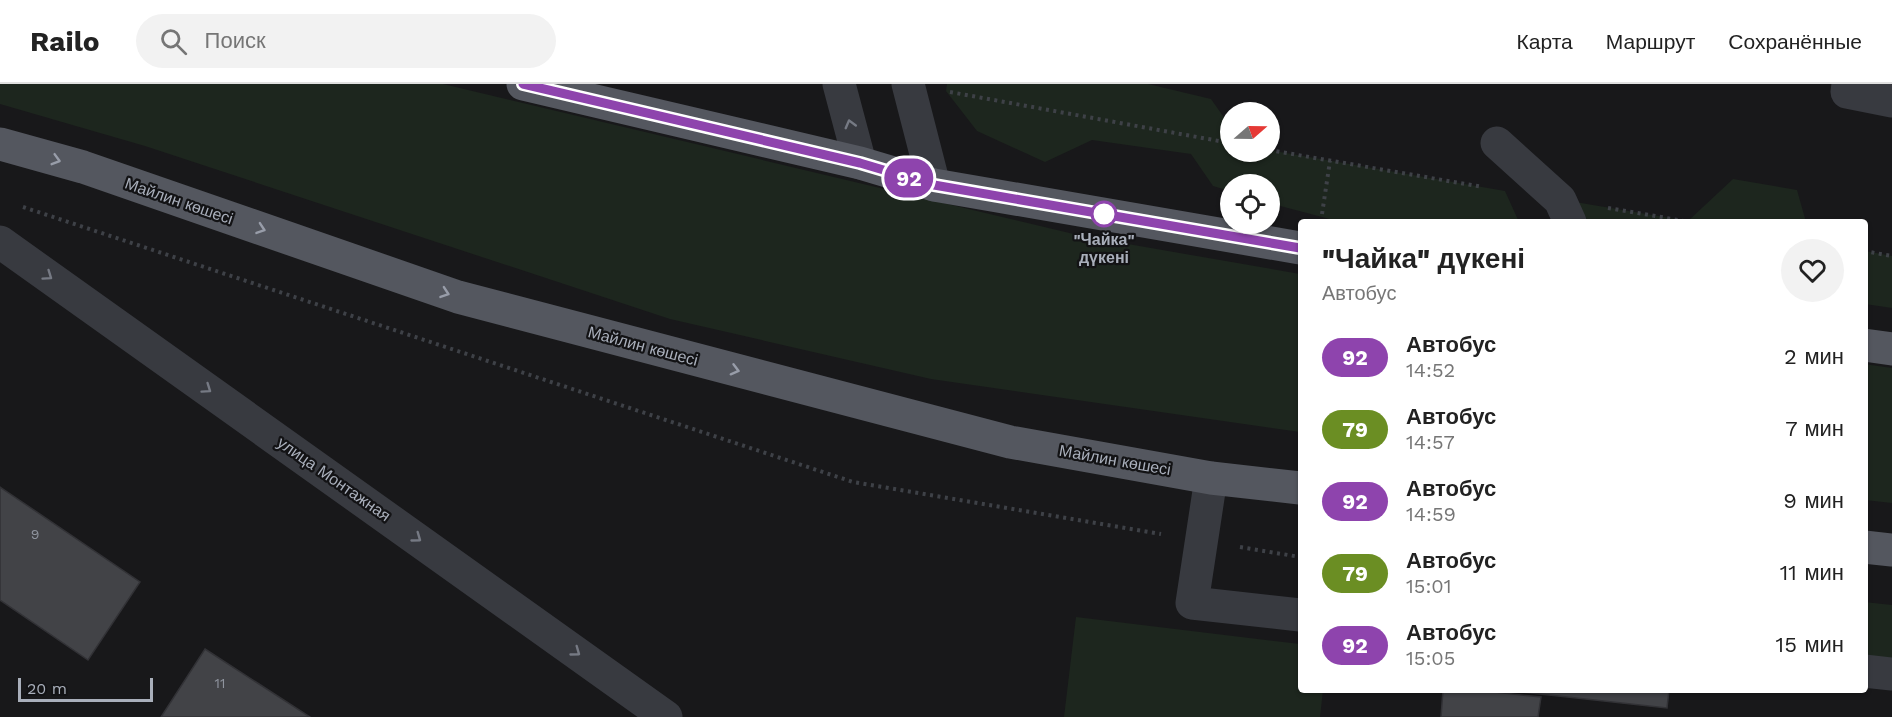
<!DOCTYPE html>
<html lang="ru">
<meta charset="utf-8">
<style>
:root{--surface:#fff;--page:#f2f2f2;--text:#222;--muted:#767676;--line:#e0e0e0}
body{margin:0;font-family:"Work Sans",sans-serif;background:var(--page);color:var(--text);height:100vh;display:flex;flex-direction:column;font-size:22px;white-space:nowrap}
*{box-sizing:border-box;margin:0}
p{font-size:20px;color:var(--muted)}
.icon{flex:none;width:33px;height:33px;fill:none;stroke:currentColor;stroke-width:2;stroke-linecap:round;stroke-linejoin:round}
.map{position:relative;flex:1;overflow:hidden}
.side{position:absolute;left:1298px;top:135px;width:570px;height:474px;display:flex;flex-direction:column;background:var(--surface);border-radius:6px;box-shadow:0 2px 4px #0004}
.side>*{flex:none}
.badge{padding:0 12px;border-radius:20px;font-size:21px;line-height:39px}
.needle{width:39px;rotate:70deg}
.tools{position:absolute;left:1220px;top:18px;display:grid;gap:12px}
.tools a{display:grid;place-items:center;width:60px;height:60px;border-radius:50%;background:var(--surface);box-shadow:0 2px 4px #0004;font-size:30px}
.scale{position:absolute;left:18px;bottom:15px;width:135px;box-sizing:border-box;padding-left:6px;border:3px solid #a9afbb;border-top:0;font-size:16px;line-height:21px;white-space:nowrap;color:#a9afbb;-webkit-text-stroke:4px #131315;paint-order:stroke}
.map>.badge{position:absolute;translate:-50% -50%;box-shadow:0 0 0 3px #fff}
.round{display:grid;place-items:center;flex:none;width:63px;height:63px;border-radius:32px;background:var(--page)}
.headline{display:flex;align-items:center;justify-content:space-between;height:102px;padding:0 24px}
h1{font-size:28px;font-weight:800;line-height:45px}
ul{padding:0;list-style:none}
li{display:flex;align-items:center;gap:18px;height:72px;padding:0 24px}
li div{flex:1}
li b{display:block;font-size:22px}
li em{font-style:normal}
li .badge{min-width:66px;font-weight:700;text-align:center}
header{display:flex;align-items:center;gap:36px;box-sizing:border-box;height:84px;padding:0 30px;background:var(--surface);border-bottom:2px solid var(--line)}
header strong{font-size:28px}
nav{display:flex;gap:33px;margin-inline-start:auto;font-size:21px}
.search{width:420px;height:54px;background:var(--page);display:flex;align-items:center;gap:15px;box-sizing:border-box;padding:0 21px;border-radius:33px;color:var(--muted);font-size:22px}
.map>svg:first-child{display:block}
.green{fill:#1d261e}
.building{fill:#424347;stroke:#323236;stroke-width:1.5}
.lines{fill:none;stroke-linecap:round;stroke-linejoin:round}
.path{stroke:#3e4147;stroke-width:4;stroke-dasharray:3 4.5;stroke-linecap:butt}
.minor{stroke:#383a40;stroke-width:33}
.major{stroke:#54575f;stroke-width:33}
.oneway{stroke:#767a84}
.oneway2{stroke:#989da9}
.line-casing{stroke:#fff;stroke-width:14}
.line{stroke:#8e44ad;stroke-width:9}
.stop-dot{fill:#fff;stroke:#8e44ad;stroke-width:3}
.labels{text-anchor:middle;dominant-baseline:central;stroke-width:4.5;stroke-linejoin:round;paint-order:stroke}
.number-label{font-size:14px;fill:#8f949e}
.street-label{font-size:16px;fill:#a9afbb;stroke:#131315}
.stop-label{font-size:16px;font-weight:bold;fill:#a9afbb;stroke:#131315}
</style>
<header>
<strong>Railo</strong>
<div class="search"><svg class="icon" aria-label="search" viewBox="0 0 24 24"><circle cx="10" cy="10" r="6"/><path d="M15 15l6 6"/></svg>Поиск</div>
<nav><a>Карта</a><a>Маршрут</a><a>Сохранённые</a></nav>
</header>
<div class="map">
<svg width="1892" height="633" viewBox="0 0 1892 633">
<rect width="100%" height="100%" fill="#18181a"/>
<g class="green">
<path d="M0,0h443l639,152 218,38v158l-369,-53 -261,-60 -525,-173 -145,-42z"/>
<path d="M947,0h201l63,15 19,27v26h39v-2l236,41 14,31h-178l-72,-19v-19h-39v7l-17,-5 -22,-32 -99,-14 -47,22 -68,-31 -31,-40z"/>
<path d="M1733,95l64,11 9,32h-223l-8,-20 113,19z"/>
<path d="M1865,167l27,5v52l-27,-4z"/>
<path d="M1864,280l28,4v135l-27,-3z"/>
<path d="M1864,518l28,3v69l-27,-3z"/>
<path d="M1076,533l224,27v46h23l-3,27h-256z"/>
</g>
<g class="building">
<path d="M0,403l140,95 -52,78 -88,-60z"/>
<path d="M205,565l105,68h-149z"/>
<path d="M1443,606h33l65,7 -3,20h-97z"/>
<path d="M1504,606h165l-2,18z"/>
</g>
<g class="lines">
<g class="path">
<path d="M950,8l280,51"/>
<path d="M1269,66l214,37"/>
<path d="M23,123l830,275 308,52"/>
<path d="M1608,124l82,14"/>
<path d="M1322,130l8,-53"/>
<path d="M1864,167l28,5"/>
<path d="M1240,463l60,10"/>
</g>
<g class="minor">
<path d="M839,0l21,79"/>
<path d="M908,0l26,101"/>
<path d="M1848,0l-1,8 45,9"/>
<path d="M1497,59l63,57 10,22"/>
<path d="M0,158l666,475"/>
<path d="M1211,394l-19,125 108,12"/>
<path d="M1864,587l28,3"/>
</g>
<g class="major">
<path d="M523,0l337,79 74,22 366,63"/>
<path d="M0,60l83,23 375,130 552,145 201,36 89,10"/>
<path d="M1864,261l28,4"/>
<path d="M1864,463l28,3"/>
</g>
</g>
<defs><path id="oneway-chevron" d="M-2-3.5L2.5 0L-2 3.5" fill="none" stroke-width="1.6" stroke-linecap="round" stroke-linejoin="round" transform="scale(1.5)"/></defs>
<g class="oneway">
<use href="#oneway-chevron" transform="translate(850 40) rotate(-105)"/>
<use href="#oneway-chevron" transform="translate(48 192) rotate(35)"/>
<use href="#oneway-chevron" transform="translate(207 305) rotate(35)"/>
<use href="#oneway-chevron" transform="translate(417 454) rotate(36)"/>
<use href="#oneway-chevron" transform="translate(576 568) rotate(36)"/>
</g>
<g class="oneway2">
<use href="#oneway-chevron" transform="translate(56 76) rotate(16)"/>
<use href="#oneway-chevron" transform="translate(261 145) rotate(19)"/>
<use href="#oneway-chevron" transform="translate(445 209) rotate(19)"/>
<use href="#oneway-chevron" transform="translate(735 286) rotate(15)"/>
</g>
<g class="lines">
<g class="line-casing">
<path id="line" d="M523,0l337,79 74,22 366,63"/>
</g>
<use href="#line" class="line"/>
</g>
<circle class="stop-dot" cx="1104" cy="130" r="12"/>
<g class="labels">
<g class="number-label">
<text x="35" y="450">9</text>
<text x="220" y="599">11</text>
</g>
<g class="street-label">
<text transform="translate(179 117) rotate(19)">Майлин көшесі</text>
<text transform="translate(643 262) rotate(15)">Майлин көшесі</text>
<text transform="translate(1115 376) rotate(10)">Майлин көшесі</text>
<text transform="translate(334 395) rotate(35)">улица Монтажная</text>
</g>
<g class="stop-label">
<text x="1104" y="155">"Чайка"<tspan x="1104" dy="18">дүкені</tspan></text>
</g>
</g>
</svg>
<div class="tools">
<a><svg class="needle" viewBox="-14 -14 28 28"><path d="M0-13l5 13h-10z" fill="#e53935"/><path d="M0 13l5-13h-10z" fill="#767676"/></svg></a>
<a><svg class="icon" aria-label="locate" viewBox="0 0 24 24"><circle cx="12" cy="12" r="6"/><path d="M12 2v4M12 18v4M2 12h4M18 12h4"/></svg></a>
</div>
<div class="scale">20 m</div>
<b class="badge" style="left:909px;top:94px;background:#8e44ad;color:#fff">92</b>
<section class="side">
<div class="headline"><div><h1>&quot;Чайка&quot; дүкені</h1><p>Автобус</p></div><a class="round"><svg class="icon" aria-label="heart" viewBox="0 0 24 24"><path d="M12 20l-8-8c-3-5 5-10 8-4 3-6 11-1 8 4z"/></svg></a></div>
<ul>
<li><span class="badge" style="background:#8e44ad;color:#fff">92</span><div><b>Автобус</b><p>14:52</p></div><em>2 мин</em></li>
<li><span class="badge" style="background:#6b8e23;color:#fff">79</span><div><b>Автобус</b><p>14:57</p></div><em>7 мин</em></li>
<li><span class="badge" style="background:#8e44ad;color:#fff">92</span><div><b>Автобус</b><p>14:59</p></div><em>9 мин</em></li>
<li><span class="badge" style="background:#6b8e23;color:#fff">79</span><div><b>Автобус</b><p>15:01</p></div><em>11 мин</em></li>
<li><span class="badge" style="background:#8e44ad;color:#fff">92</span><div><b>Автобус</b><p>15:05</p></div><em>15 мин</em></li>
</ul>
</section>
</div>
